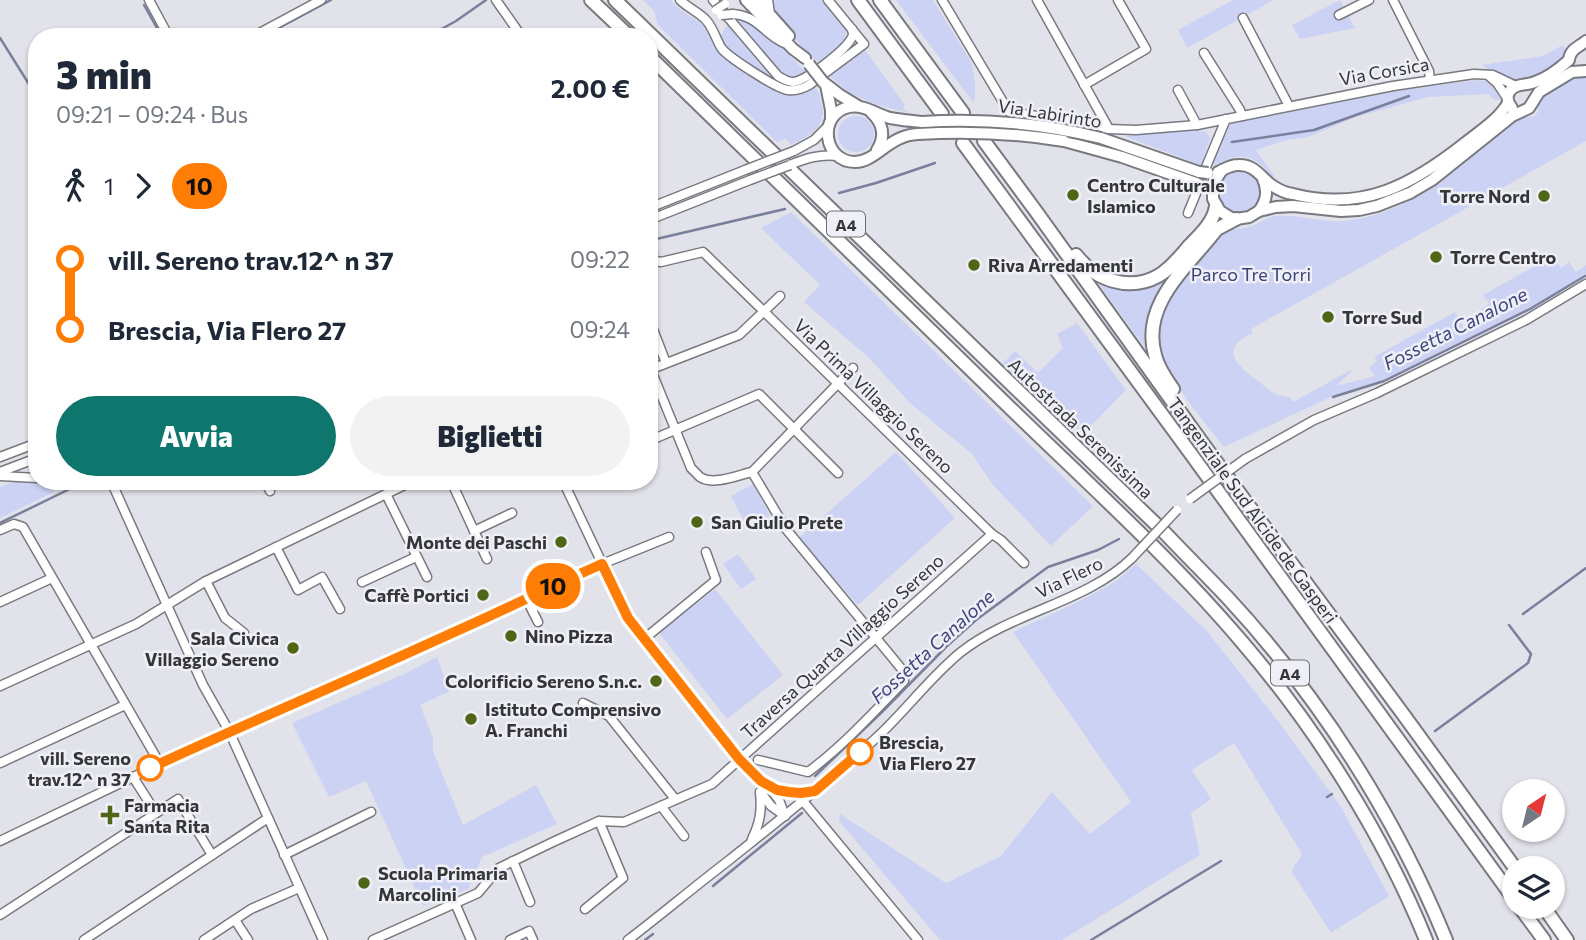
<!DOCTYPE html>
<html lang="it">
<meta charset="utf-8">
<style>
:root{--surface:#fff;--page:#f2f2f3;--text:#1f2937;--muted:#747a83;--accent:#0f766e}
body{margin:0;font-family:Commissioner,sans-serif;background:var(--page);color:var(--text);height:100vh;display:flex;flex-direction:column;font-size:26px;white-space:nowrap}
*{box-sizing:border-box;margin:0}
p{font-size:23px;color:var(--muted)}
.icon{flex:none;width:38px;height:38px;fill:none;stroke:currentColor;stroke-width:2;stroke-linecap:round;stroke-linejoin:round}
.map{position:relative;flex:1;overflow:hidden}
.drawer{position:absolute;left:28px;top:28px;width:630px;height:462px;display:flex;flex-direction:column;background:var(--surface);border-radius:28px;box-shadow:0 2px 5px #0004}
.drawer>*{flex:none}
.badge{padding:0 14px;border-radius:23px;font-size:24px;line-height:46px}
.needle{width:46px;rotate:35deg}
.tools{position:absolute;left:1502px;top:779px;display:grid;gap:14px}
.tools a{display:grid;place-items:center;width:63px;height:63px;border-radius:50%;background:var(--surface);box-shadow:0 2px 5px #0004;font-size:35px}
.map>.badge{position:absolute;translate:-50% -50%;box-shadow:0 0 0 4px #fff}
.legs{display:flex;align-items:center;gap:10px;height:77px;padding:0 28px;font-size:23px}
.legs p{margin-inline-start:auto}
.overview{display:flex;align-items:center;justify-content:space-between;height:119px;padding:0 28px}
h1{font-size:38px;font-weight:800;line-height:52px}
.primary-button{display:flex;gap:14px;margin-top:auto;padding:14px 28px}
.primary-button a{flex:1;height:80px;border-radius:42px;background:var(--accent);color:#fff;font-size:28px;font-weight:800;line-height:80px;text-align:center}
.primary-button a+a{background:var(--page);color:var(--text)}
ul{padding:0 28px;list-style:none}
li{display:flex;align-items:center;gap:24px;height:70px;font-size:26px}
li i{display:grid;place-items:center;width:10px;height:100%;margin:0 9px;background:currentColor}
li i::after{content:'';width:18px;height:18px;margin:-9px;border:5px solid;border-radius:50%;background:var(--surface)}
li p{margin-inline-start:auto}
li:first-child i{background:linear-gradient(#0000 50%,currentColor 0)}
li:last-child i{background:linear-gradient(currentColor 50%,#0000 0)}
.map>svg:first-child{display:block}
.green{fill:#ccd2f3}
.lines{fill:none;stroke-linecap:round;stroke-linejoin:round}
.stream{stroke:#7a7f9c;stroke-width:2.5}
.minor-casing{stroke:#787a80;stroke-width:11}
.major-casing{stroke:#787a80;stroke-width:14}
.highway-casing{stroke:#787a80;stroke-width:16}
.minor{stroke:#fff;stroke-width:8}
.major{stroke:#fff;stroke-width:10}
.highway{stroke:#fff;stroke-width:12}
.minor-bridge-casing{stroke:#787a80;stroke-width:11;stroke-linecap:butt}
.major-bridge-casing{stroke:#787a80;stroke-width:14;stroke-linecap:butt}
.minor-bridge{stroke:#fff;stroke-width:8}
.major-bridge{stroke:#fff;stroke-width:10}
.line-1-casing{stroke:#fff;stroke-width:16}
.line-1{stroke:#ff7d04;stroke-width:10}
.poi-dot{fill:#4f6616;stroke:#eff0f7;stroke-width:2.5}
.stop-1-dot{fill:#fff;stroke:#ff7d04;stroke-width:3.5}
.labels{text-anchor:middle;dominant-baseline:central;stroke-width:5;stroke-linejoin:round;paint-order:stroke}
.shield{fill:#eff0f7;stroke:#6d6e71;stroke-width:2}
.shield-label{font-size:16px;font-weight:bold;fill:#353638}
.street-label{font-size:18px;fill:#353638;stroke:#eff0f7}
.poi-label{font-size:18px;font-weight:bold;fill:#353638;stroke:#eff0f7;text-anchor:start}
.park-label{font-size:18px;fill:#3a3f75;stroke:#eff0f7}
.stop-label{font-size:18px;font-weight:bold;fill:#353638;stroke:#eff0f7;text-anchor:start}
.water-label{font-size:19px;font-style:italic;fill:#3f447b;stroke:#eff0f7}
</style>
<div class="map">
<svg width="1586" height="940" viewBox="0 0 1586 940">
<rect width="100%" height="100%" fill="#e2e3ea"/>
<g class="green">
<path d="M643,0h28c10,14 22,15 33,26 9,8 10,21 19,29l54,37c14,5 26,4 38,-5 4,6 5,8 6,15 1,8 2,2 2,11 -1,17 -18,25 -31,32l-7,-6 -8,3 -119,-117 -4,-14z"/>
<path d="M773,0h49l23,28c5,16 -13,24 -24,33h-4l-8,-5 -33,-40z"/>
<path d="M896,0h37l39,63 3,20v15l-2,4z"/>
<path d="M1233,0h41l-87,48 -9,-18z"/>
<path d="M1340,0l15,28 -55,11 -8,-14z"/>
<path d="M740,18l23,12 43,42 -12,5 -10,-2 -48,-55z"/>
<path d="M729,23l49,58 -1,1c-11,-7 -50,-28 -54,-39 -4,-8 1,-14 6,-20z"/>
<path d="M1563,45c1,2 3,3 4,5 3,14 -38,31 -49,31 -13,1 -25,-9 -36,-16l61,-9z"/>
<path d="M865,50l40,55 -2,2 4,5c-27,-5 -59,-15 -77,-36l10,-7 -1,-1z"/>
<path d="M1586,76v65l-335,188 2,4c-34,15 -18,31 4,47 11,9 17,16 33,17l3,5 58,-32 1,1 -16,15 39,-10 -6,-9 8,-6 -3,-4 81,-45 10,18 19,-9 -5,-9 10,-9 -6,-8 70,-39 8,12 8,-6 7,10 10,-7v13l-2,-3 -45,28 -143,71 -16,7 -47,15 -109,51c-17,-22 -61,-73 -65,-100 -2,-17 1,-33 10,-47l52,-66c9,-7 19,-4 30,-8 9,-2 15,-9 25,-10 22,-2 45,7 69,5 70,-8 118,-57 168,-101l9,-4 11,1 6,-6 -3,-6 1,-6 30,-20z"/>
<path d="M1477,80l8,1 12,9 3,10h-6l-5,-6 -61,3 -72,20 -48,20 -21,3 -31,10 18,26 -1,1c-11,-11 -22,-25 -40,-19 -8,2 -14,6 -23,8l21,-43 164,-32z"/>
<circle cx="856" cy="134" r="18"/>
<path d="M1197,130l9,2 4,6 -9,27 -77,-29z"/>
<circle cx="1240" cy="192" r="21"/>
<path d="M791,212l302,294 -42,40 -58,-61 -21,-31 -62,-51 -41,-45 -65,-56 16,-17 -59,-57z"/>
<path d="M1198,245l-40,48c-11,19 -14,38 -10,59l-52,-72 9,4 24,4z"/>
<path d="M1077,323l49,67 -46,47 -77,-74 12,-12 23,22 25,-25 -6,-14z"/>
<path d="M896,452l59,66 -97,87 -60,-66z"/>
<path d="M20,479l19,2 15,11 -54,26v-31z"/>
<path d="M753,484l17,32 -23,11 -16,-31z"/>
<path d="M738,554l18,25 -15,10 -18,-25z"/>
<path d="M1136,564l70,66 72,91 63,86 48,89 -58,37 -39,-61c1,-8 8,-11 10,-18l-68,-111 -42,27 19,29 -20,14 9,42 -138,85h-122l-101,-119 1,-7 106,69 55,-27 51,-64 38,42 41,-32 -118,-170 69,-32 33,-18z"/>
<path d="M715,589l68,86 -56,44 -68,-86z"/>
<path d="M437,657l13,34 -30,14 13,33v13l30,74 73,-40 21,39 -75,33 -14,32 -45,17 -57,-125 -37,16 -37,-74 112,-49z"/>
</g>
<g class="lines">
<g class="stream">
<path d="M144,5l18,32"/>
<path d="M262,37l69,-37"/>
<path d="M427,37l29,-16 30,-21"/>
<path d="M0,38l37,59"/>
<path d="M1232,142l82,-12 95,-34"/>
<path d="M839,193l37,-10 59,-20"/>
<path d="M652,240l133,-31"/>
<path d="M1333,397l51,-16 146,-72 55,-33"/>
<path d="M0,523l86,-42"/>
<path d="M1523,614l63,-46"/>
<path d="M1435,731l93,-68 3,-9 -22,-29"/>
<path d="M815,776l67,-64 65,-66 29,-26 72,-53 50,-17 21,-11"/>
<path d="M1327,797l5,-3"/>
<path d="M713,886l89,-73"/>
<path d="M645,940l8,-6"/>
<path d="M1091,940l130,-79"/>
</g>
<g class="minor-casing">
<g id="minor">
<path d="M149,0l20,37"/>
<path d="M496,0l26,37"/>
<path d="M680,0c8,8 19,12 26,20 8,9 10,20 16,29 8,9 55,40 66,41 8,1 14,-1 21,-5l55,-41 -36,-44"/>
<path d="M713,0l65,76c5,3 9,6 15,6 13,-1 51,-31 58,-43 3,-5 2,-4 1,-10"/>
<path d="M768,0l2,14"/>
<path d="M942,0l67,112 57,8 43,9 27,1 61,-5 196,-39 81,-12 19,1 23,11"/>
<path d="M1037,0l72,129"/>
<path d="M1393,0l36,71 1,9"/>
<path d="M733,14c25,2 30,19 51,29"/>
<path d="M1339,15l30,-15"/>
<path d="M1243,18l46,88"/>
<path d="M252,37l69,-37"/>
<path d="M1204,53l36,57 2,6"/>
<path d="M1490,77l7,6 10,15"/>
<path d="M1084,85l62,-36 -28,-49"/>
<path d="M1178,90l19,35"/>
<path d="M794,151l20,-11 14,-14"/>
<path d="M790,165c16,-7 30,-11 48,-9"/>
<path d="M1206,167l20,-48"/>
<path d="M649,208l96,-38"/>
<path d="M1188,213l9,-22"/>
<path d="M649,220l101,-40"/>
<path d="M649,240c4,8 6,15 0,23"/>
<path d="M651,260l10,2 42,-10 289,282 9,6 23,23"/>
<path d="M649,319l17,44"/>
<path d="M649,370l90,-35 41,-39"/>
<path d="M651,370l40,98c1,1 8,8 9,9 13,9 38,-2 52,-5l34,57 119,144 -1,8c-31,32 -61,65 -96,91l-50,-12"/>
<path d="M649,441l110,-47 79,79"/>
<path d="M0,457l37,-14"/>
<path d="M1245,459l69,-39 63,-27 149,-73 60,-36"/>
<path d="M0,472l37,-14"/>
<path d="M752,472l101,-104"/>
<path d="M0,476l37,2"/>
<path d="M111,481l92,204 26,46 94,209"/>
<path d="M265,481l5,10"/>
<path d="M451,481l36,78"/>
<path d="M563,481l65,137 111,141 22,22 16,9 24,3 12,-1"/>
<path d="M386,494l41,83"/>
<path d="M0,530l14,-6 9,3 137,237"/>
<path d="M474,531l38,-18"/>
<path d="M276,547l22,43 24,-13 18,32"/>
<path d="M206,581l19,37 19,15"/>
<path d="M362,582l54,-25"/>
<path d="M526,598l12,24"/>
<path d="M0,602l52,-24"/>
<path d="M644,639l72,-59 -10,-28"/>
<path d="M0,686l136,-62 70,-43 207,-100"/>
<path d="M583,703l26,13 66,83"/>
<path d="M0,763l125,-58"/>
<path d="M133,777l23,36"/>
<path d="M770,788l9,12 6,16"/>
<path d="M762,794l9,12 14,10"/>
<path d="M803,801l115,139"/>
<path d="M661,806l23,30"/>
<path d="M752,839c8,-16 10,-29 8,-47"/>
<path d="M0,841l229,-110 226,-99 71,-34 76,-34 67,-27"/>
<path d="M284,855l87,-43"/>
<path d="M513,861l17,41"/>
<path d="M455,903l16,37"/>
<path d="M585,909l38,-31 -24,-57"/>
<path d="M0,915l178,-116 34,56"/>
<path d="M235,920l13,20"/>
<path d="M84,940l184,-122"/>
<path d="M204,940l47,-31 48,-21"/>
<path d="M373,940l105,-47 21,-25 54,-26 46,-21 25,1 88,-38 280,-250"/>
<path d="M510,940l19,-9 4,9"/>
<path d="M628,940c34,-26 66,-53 100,-79 50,-40 100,-79 147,-122 30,-27 54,-61 86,-87 51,-40 126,-50 171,-94"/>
</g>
</g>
<g class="major-casing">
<g id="major">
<path d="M746,0l47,49 12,9"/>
<path d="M757,0l32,36"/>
<path d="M823,82l17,13 18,11"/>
<path d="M826,85l5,25v9"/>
<path d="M1512,108c-5,-6 -7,-14 1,-20 5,-4 15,-3 22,-6 13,-4 24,-13 34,-22 1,-11 10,-13 17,-19"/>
<path d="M871,112c12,11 15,24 6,38"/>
<path d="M918,134c-29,1 -42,28 -63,28 -32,0 -38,-48 -6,-55 14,-3 27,7 41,11 11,2 21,3 32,4"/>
<path d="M1101,138l98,34"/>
<path d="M1064,141l58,16 74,26"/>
<path d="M1222,170l-9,14v15l7,12 11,7 5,1 13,-2 10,-6 17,-4 17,-1 48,5 18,-1 18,-4 33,-13 22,-13 80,-64 17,-8 10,-16 33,-20 14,-1"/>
<path d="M1218,172c7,-3 12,-7 20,-7 17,-1 23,13 35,21 6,4 13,7 20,8 70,18 119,-9 172,-51 15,-12 33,-23 43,-40"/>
<path d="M1259,211c8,-11 9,-20 4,-32"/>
</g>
</g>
<g class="highway-casing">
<g id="highway">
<path d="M591,0l39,37"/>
<path d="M615,0l549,532c21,22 42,43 63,65 92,99 168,218 219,343"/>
<path d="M858,0l84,114"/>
<path d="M880,0l83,113"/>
<path d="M649,56c118,115 236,230 354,345 81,79 166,155 239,241 74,86 142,194 184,298"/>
<path d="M984,141l51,69 168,234 200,270 112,154"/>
<path d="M963,143l228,311 323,445"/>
<path d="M1076,255c19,25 53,37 82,21 12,-7 22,-19 31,-30 11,-11 25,-24 27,-40"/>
<path d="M1173,389c-7,-10 -15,-21 -18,-34 -14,-49 29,-85 57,-120l5,-6 19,-10"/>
<path d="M1519,906l25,34"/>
<path d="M1543,906l24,34"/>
</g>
</g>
<use href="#minor" class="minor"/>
<use href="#major" class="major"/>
<use href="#highway" class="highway"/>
<g class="minor-bridge-casing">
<g id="minor-bridge">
<path d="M716,10l9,-6"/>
<path d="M721,15l12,-1"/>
<path d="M745,170l49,-19"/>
<path d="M750,180l40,-15"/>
<path d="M1190,499l55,-40"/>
<path d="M1132,558l45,-48"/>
</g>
</g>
<g class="major-bridge-casing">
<g id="major-bridge">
<path d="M809,64l14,18"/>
<path d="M922,122c61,-4 119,1 179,16"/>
<path d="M918,134c49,-3 97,-1 146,7"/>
<path d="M1199,172l9,1"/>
<path d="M1196,183l8,4"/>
</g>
</g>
<use href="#minor-bridge" class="minor-bridge"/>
<use href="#major-bridge" class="major-bridge"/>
</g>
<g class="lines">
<g class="line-1-casing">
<path id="line-1" d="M150,768c100,-46 202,-89 302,-135 50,-22 100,-47 150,-69l26,54 111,141 22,22 16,9 12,2 12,1 14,-2 45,-39"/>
</g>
<use href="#line-1" class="line-1"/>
</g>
<g class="poi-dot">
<circle cx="1073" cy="195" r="7"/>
<circle cx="1544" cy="196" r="7"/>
<circle cx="1436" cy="257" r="7"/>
<circle cx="974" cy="265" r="7"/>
<circle cx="1328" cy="317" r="7"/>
<circle cx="697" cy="522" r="7"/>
<circle cx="561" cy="542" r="7"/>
<circle cx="483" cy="595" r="7"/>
<circle cx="511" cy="636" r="7"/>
<circle cx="293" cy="648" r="7"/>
<circle cx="656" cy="681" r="7"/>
<circle cx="471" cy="719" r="7"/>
<path d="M106.5 804.5h7v7h7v7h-7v7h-7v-7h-7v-7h7z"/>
<circle cx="364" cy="883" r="7"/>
</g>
<g class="stop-1-dot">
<circle cx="860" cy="752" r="12"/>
<circle cx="150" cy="768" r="12"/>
</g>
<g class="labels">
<g class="shield">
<rect x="827" y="211.5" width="38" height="25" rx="5"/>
<rect x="1271" y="660.5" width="38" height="25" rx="5"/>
</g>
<g class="shield-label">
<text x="846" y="224">A4</text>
<text x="1290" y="673">A4</text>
</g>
<g class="street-label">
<text transform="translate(1384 71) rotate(-10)">Via Corsica</text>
<text transform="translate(1050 113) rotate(9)">Via Labirinto</text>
<text transform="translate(874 396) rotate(44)">Via Prima Villaggio Sereno</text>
<text transform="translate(1081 428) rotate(44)">Autostrada Serenissima</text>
<text transform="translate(1253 510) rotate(54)">Tangenziale Sud Alcide de Gasperi</text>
<text transform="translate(1069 577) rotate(-26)">Via Flero</text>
<text transform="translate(842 646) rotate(-42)">Traversa Quarta Villaggio Sereno</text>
</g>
<g class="poi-label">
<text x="1087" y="185">Centro Culturale<tspan x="1087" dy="21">Islamico</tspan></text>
<text x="1530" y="196" text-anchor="end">Torre Nord</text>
<text x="1450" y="257">Torre Centro</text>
<text x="988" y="265">Riva Arredamenti</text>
<text x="1342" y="317">Torre Sud</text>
<text x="711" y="522">San Giulio Prete</text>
<text x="547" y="542" text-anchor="end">Monte dei Paschi</text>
<text x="469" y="595" text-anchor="end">Caffè Portici</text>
<text x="525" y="636">Nino Pizza</text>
<text x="279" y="638" text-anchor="end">Sala Civica<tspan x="279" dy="21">Villaggio Sereno</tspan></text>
<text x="642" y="681" text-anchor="end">Colorificio Sereno S.n.c.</text>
<text x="485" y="709">Istituto Comprensivo<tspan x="485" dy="21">A. Franchi</tspan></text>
<text x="124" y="805">Farmacia<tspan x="124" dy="21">Santa Rita</tspan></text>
<text x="378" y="873">Scuola Primaria<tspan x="378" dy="21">Marcolini</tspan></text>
</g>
<g class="park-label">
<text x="1251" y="274">Parco Tre Torri</text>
</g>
<g class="stop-label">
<text x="879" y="742">Brescia,<tspan x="879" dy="21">Via Flero 27</tspan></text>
<text x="131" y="758" text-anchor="end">vill. Sereno<tspan x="131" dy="21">trav.12^ n 37</tspan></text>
</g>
<g class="water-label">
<text transform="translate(1455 328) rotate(-27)">Fossetta Canalone</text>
<text transform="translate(932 646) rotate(-42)">Fossetta Canalone</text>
</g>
</g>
</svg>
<div class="tools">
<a><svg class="needle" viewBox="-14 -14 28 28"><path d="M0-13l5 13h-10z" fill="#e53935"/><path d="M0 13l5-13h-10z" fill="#747a83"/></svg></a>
<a><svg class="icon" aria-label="layers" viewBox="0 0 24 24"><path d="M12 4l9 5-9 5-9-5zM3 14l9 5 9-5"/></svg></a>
</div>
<b class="badge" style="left:553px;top:586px;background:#ff7d04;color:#111">10</b>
<section class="drawer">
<div class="overview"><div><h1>3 min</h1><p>09:21 – 09:24 · Bus</p></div><b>2.00 €</b></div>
<div class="legs"><svg class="icon" aria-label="walk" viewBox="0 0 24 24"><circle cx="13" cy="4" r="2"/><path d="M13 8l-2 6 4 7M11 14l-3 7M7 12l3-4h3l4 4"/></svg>1<svg class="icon" aria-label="forward" viewBox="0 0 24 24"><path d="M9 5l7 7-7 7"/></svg><b class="badge" style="background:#ff7d04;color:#111">10</b></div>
<ul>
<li><i style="color:#ff7d04"></i><b>vill. Sereno trav.12^ n 37</b><p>09:22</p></li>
<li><i style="color:#ff7d04"></i><b>Brescia, Via Flero 27</b><p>09:24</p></li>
</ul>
<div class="primary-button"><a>Avvia</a><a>Biglietti</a></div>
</section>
</div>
